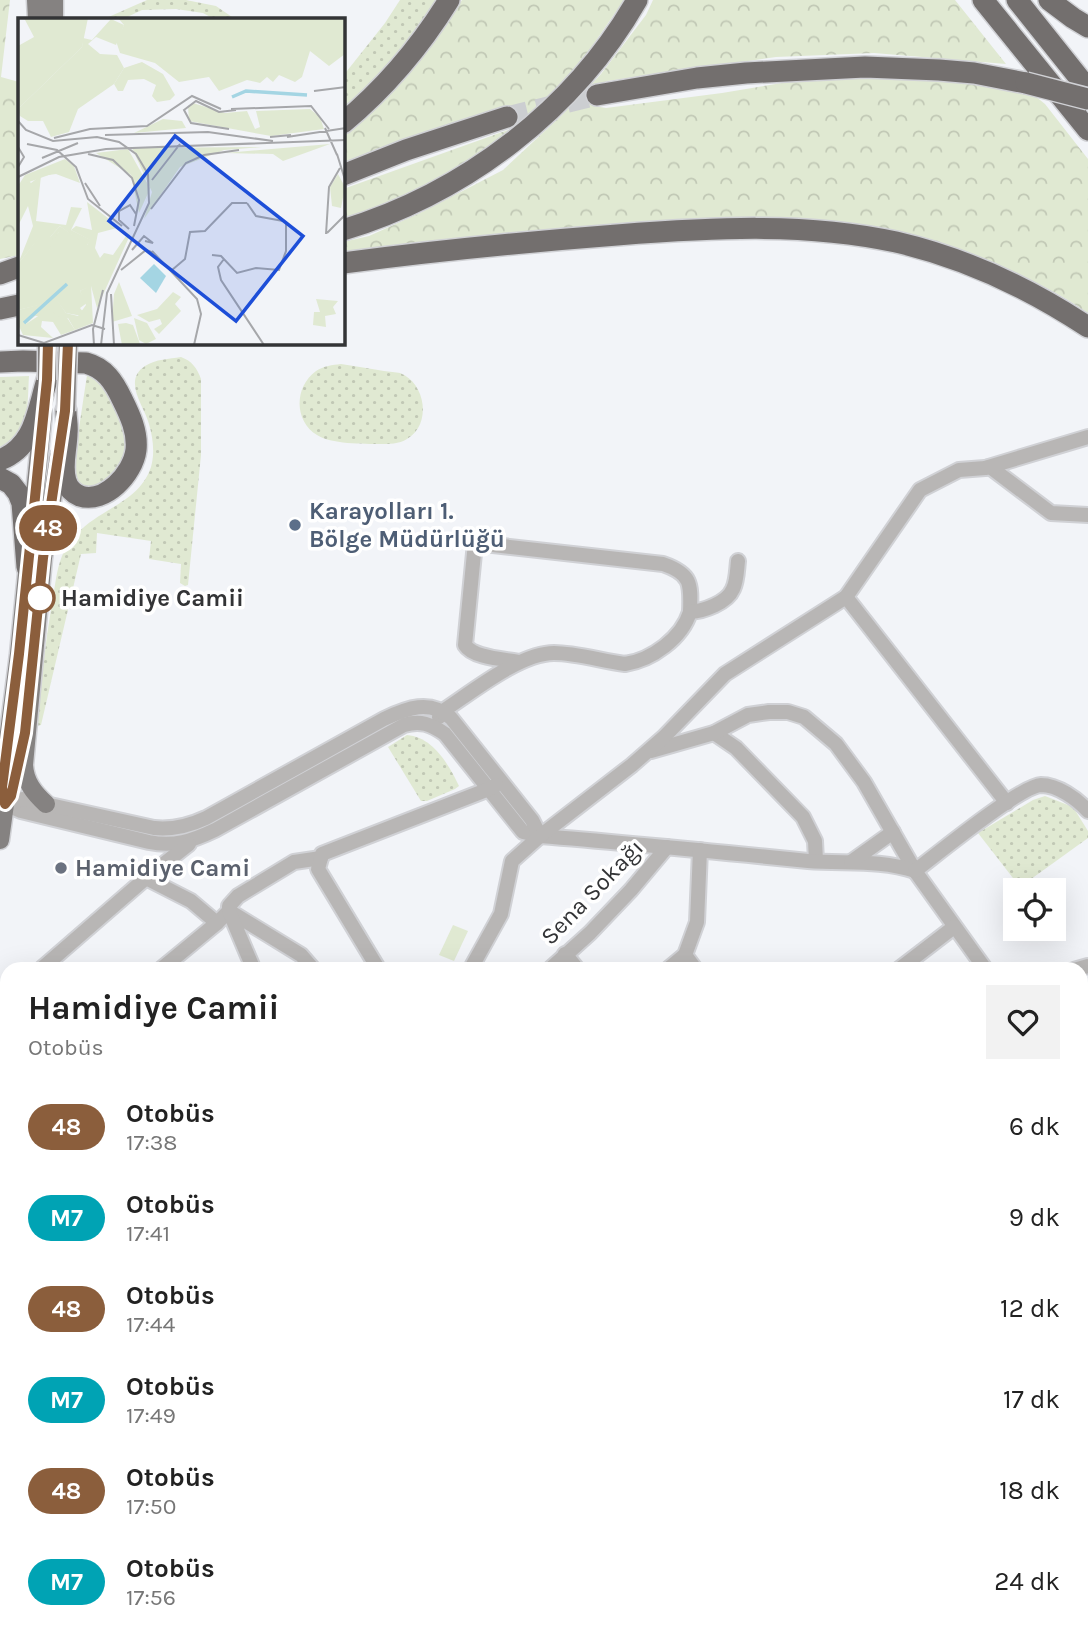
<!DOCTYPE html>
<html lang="tr">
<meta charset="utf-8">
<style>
:root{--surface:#fff;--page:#f2f2f2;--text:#222;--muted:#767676}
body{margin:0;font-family:Karla,sans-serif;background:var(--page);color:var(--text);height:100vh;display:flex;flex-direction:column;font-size:26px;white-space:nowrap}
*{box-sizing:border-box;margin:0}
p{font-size:23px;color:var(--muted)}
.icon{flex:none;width:38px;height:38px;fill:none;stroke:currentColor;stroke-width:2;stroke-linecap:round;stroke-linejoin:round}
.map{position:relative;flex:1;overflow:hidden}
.side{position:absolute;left:0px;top:962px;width:1088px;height:681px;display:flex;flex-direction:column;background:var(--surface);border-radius:21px 21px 0 0;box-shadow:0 7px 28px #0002}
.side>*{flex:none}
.badge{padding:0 14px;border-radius:23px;font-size:24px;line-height:46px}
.buttons{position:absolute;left:1003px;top:878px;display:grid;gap:14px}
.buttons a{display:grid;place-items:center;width:63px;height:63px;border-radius:0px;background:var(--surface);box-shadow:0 7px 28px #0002;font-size:35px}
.map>.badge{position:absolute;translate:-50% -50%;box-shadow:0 0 0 4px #fff}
.round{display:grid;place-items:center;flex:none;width:74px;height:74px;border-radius:0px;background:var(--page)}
.summary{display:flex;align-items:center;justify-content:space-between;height:119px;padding:0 28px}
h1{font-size:33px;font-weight:700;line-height:52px}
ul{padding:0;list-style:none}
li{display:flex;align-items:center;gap:21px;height:91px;padding:0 28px}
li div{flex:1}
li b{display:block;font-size:26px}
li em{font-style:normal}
li .badge{min-width:77px;font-weight:700;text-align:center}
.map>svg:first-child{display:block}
.grass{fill:url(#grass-dots)}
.forest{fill:url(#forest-crowns)}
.garden{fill:#e0e9d2}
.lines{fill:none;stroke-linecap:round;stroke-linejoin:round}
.highway-tunnel{stroke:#ccced1;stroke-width:21;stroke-dasharray:21 10;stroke-linecap:butt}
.minor-casing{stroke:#d0d1d5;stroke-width:18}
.major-casing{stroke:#d0d1d5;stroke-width:21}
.highway-casing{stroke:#d0d1d5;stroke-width:24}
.minor{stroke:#b8b6b5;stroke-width:14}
.major{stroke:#858281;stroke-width:18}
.highway{stroke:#736f6e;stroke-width:21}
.major-bridge-casing{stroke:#d0d1d5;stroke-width:21;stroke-linecap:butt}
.highway-bridge-casing{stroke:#d0d1d5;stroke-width:24;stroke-linecap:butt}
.major-bridge{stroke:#858281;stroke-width:18}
.highway-bridge{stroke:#736f6e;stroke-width:21}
.line-casing{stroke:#fff;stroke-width:16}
.line{stroke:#8b5e3c;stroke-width:10}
.service-dot{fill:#5c6f8a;stroke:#fff;stroke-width:2.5}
.stop-dot{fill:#fff;stroke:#8b5e3c;stroke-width:3.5}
.worship-dot{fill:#6b7280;stroke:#fff;stroke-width:2.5}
.labels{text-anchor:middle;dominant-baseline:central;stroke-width:7;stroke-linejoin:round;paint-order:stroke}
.service-label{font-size:24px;font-weight:bold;fill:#4e5e75;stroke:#fff;text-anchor:start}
.stop-label{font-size:24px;font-weight:bold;fill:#333436;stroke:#fff;text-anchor:start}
.worship-label{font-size:24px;font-weight:bold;fill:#5b616d;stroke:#fff;text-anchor:start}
.street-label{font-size:24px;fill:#333436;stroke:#fff}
.inset-river{fill:none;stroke:#a4d5e3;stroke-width:3.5}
.inset-road{fill:none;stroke:#a6a7aa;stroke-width:2}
.view{fill:#1d4ed8;fill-opacity:0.15;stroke:#1d4ed8;stroke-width:3.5}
.inset-edge{fill:none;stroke:#333436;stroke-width:3.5}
</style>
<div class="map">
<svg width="1088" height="1642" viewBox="0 0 1088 1642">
<defs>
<pattern id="grass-dots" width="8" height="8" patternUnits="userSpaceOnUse" patternTransform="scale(1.75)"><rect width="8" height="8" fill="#e0e9d2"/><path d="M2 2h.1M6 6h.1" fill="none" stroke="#c1c8b5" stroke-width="1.8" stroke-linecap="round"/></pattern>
<pattern id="forest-crowns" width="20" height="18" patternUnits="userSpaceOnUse" patternTransform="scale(1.75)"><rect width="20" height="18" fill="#e0e9d2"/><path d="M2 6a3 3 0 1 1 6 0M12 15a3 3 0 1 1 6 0" fill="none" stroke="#c1c8b5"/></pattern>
</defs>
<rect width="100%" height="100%" fill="#f2f4f8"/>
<g class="grass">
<path d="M147,0h39l30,6 19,13h-21l-11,-6 -27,-4 -34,1 -19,9h-19z"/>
<path d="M400,0h39l-52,69 -44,43v-36l42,-53z"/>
<path d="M181,357c11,4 16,11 20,22v76l-13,130 -3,1 -5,-3 1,-19 -32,-5 2,-18 -54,-8 -1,20 -15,1 -40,171 -5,1c5,-41 9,-82 16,-123 3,-15 4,-32 10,-47 3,-7 10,-16 15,-22 23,-26 62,-31 74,-67 4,-14 2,-29 -2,-43 -4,-17 -27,-43 -4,-58 11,-7 24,-7 36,-9z"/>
<path d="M341,364c15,2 29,5 43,7 5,1 12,1 16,2 26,10 32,52 7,66 -8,5 -18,5 -27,5 -16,0 -50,0 -63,-9 -23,-14 -23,-48 -1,-64 8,-5 16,-6 25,-7z"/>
<path d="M87,375c14,7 21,18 27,32 5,9 13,20 14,30 1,11 -1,23 -8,31 -8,11 -28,28 -41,15 -4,-3 -5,-10 -6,-15z"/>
<path d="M29,376c-2,30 2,55 -29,71v-70z"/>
<path d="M407,735c26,2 42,30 52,51l-4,3 -28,12h-6l-33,-54z"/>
<path d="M1045,796l28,11 15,24v7l-68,49 -42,-54 55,-33z"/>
</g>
<g class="forest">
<path d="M0,0h10l-9,77 18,5v173l-19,4z"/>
<path d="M462,0h162l-38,55 -38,45 -24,24 -97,66 -84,34v-35l168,-60 -4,-19 -164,56v-29l12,-9 47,-46z"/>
<path d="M653,0h302l51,64 -132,-11 -98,4 -169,24 -17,10 4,15 12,2 116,-15 96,-16 135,4 82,15 10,8 43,55v154c-62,-43 -137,-67 -210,-83l-535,26v-14l26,-6 51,-23 83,-43 59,-55 39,-41 45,-59z"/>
</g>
<path class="garden" d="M453,925l15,6 -14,30 -15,-6z"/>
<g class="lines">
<path class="highway-tunnel" d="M507,117l90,-22"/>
<g class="minor-casing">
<g id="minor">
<path d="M985,468l5,-1 61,46 37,2"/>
<path d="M846,597l161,206"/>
<path d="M519,662c-15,-3 -46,-4 -54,-17l10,-102 188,21c29,10 28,20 27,48"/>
<path d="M439,717l4,-6c29,-19 77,-58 111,-58 22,0 48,8 71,11 27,-4 57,-26 65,-52 14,-1 37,-9 43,-23 4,-8 4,-19 5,-28"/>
<path d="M714,733l22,15 67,69 12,24 1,20"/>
<path d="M651,751l63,-18 34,-18 21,-3h19l16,5 32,27 28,38 51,89 71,99"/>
<path d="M5,804l16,7 128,31c25,5 43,-1 66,-12l189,-105c16,-5 27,-1 41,9l78,98 17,4c90,7 179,16 268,25 36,3 72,-2 107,10"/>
<path d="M5,804l18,-5 131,29c19,2 35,-2 52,-10l178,-99c23,-11 46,-20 67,-1l81,102 8,16"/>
<path d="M851,862l42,-30"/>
<path d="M915,871c21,-16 105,-85 126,-86 17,0 36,14 47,26"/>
<path d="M146,878l45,23 26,22"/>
<path d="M565,954l13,16"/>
<path d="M685,955l11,15"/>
<path d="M40,970l106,-92 43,-34"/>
<path d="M160,970l57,-47 12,-12 72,44 13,15"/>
<path d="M254,970l-25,-59v-5l9,-10 56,-34 27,-4"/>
<path d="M379,970l-61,-101 4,-15 167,-65 7,-4"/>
<path d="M470,970l31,-56 11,-53 28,-25 92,-71 32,-28 61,-63 121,-77 74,-107 39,-20 26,-2 103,-31"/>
<path d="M549,970l41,-37 41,-43 36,-43"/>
<path d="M667,970l18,-15 12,-33 3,-72"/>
<path d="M898,970l56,-43"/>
<path d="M1074,970l14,-4"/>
<path d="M0,1005l7,-6"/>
<path d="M0,1104l7,-4"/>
<path d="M1082,1124l6,-4"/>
<path d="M0,1170l7,-3"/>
<path d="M1082,1229l6,1"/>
<path d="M1082,1243l6,1"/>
<path d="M0,1315l6,1 1,-3"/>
<path d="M1082,1381l6,8"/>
<path d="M0,1405l7,-11"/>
<path d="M1082,1440l6,-5"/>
<path d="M0,1500l7,-9"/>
<path d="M1082,1531l6,3"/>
<path d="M0,1583l7,7"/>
<path d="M1084,1608l4,20"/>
<path d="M429,1636l4,6"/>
<path d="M541,1636l3,6"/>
<path d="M662,1636l4,6"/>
<path d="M871,1636l2,6"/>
<path d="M12,1642l5,-6"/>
<path d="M108,1642l3,-6"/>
<path d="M129,1642l4,-6"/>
<path d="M237,1642l1,-6"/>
<path d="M337,1642l3,-6"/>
<path d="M755,1642l18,-6"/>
<path d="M1025,1642l8,-6"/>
</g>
</g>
<g class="major-casing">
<g id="major">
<path d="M36,0l1,19"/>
<path d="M54,0v19"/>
<path d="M46,804c-12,-11 -21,-22 -22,-39l19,-207 16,-102"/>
<path d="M0,840l5,-36 -3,-17 17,-133 24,-241"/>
</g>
</g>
<g class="highway-casing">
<g id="highway">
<path d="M983,0l105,130"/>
<path d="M1017,0l71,89"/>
<path d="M1049,0l24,18 15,9"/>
<path d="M597,95l100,-17 49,-5 119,-6 74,3 35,3 52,10"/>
<path d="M343,123c42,-35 77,-76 106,-123"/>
<path d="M343,175l63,-25 101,-33"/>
<path d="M343,230c122,-37 231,-120 294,-230"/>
<path d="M343,263c91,-12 182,-21 274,-28 92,-7 187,-13 279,7 69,16 133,46 192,85"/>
<path d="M0,274l19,-7"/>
<path d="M0,309l19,-4"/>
<path d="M0,362l23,-1 63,2c19,5 28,19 36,36 8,16 16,33 14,51 -3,24 -31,54 -56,46 -7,-3 -12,-8 -14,-15 -5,-15 1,-33 1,-48 1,-7 -1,-15 -1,-22"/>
<path d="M0,460c35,-14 37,-48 47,-80"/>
<path d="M0,478l11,6 7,9 4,10 5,64"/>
</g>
</g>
<use href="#minor" class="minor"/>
<use href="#major" class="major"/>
<use href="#highway" class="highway"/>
<g class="major-bridge-casing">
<g id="major-bridge">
<path d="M47,380v-37"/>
<path d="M66,411l2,-68"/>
</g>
</g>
<g class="highway-bridge-casing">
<path id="highway-bridge" d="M1026,83l62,16"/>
</g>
<use href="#major-bridge" class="major-bridge"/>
<use href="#highway-bridge" class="highway-bridge"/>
</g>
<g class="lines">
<g class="line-casing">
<path id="line" d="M48,343l-1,37 -28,274 -17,133 3,17 6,-8 14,-63 18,-175 22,-147 3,-68"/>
</g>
<use href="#line" class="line"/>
</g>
<circle class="service-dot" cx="295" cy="525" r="7"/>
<circle class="stop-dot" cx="40" cy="598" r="14"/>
<circle class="worship-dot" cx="61" cy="868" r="7"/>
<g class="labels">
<g class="service-label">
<text x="309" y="511">Karayolları 1.<tspan x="309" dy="28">Bölge Müdürlüğü</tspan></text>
</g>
<g class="stop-label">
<text x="61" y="598">Hamidiye Camii</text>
</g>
<g class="worship-label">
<text x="75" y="868">Hamidiye Cami</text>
</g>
<g class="street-label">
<text transform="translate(592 892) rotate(-46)">Sena Sokağı</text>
</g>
</g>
<g transform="translate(18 18)">
<rect width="327" height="327" fill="#f2f4f8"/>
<path d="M312,126l-47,17 -10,-7 -48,-1zM56,148l6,17 -24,-9 -15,2 -5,45 30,4 5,-18 11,1 -11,22 20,10 -5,6 -26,-20 -10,11 10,-5 -11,19 -10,-13 -21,26 15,-38 -5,-20 -10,20v-40l10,-6 3,3 9,-7 21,-8zM320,156l7,13 -4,21 -9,-2 -2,-19zM73,267l2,38 -18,7 -7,-12 -33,-2 -9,8h-8v-14l39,-10 9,13 12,3 8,-11 -6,-14zM155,274l8,5 -6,7 6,7 -22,23 -5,-5 8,-5 -2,-5 -11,3 -12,-7 20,-6zM298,281l22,2 -5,6 3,7 -11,2 1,11 -13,-2 1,-13h6zM108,305l7,2 7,19 -18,1 -4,-21z" fill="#e0e9d2"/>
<path d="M6,0h64l-6,29 -64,62v-63l16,-9zM100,0h227v36l-16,12 -19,-15 -8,26 -7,5 -16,-7 -6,7 -6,-5 -7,6 -13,-3 -28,11 -10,-14 -30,5 -24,-19 -35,-10 -4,-12 8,-16zM124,44l21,12 12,21 -5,5 -13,2 -5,-6 4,-11 -12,-6 -16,1 -5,11h-5l-4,-7 10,-16zM175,85l32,10 22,-2 8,18 5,-2 -4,-16 54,-2 10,8 4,12 -53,7 -82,-15 -1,-15zM145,101l19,2 4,7 -52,5zM244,129l-38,3 -44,17 -36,52 8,-27 -20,-44zM110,131l22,39 -9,28 9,-27 -11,24 -8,-38 -35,-22zM47,141l9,7 -56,20 7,-11zM69,184l43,33 -33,73 -6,-22 -11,5 7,12 -7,5 5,6 -3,2 -16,-3 -9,-12 -39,9v-46l21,-27h8l2,13 10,-18 -9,10v-5l10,-11 27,19 3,-5 -19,-10 5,-4 16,4zM99,210l9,8 -13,19 -9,-2 -4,5 -5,-10 3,-15zM101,264l13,34 -20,6 2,-28zM31,291l10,8 7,-1 9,14 -14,5 -8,-13 -11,-1 -1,6 12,11 -30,-3 -5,-11h8zM116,300l13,5 9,16 -10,5 -7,-4z" fill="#e0e9d2" fill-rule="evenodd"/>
<path d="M93,1l13,6 -8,20 -20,-8 -8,7 12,10 17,1 7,13 -10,16 -36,25 -9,23 -18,5 -8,-16h-15l-8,-5 -2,-7 64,-62 1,-9 9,2z" fill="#e0e9d2"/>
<path d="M136,246l12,12 -10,17 -16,-15z" fill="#a4d5e3"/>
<path class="inset-river" d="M214,79l14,-6 61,4M6,305l43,-39"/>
<path class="inset-road" d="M296,73l32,-4M213,91l80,-3 18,23M0,103l8,9 27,11 44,-4 22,5 17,12 12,20 1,29 -42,90 -6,52M307,110l12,27M211,111l-38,-6 -7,-13 12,-9 23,11 17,-2M87,117l103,-3 65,9M252,119l21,-2M269,119l59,-9M36,120l36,-9 57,-3 45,-30 29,13M9,126l30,6 19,17 12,32 34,27M0,129l6,10 -6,10M70,136l25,6 19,18 7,22 -5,26M319,136l9,29M24,140l36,-15M0,159l41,-20 47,-8 240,-9M134,162l28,-36M67,165l15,23M229,185l9,13 27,5M133,191l35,-46 18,-8 35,-5M111,211l-10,-9v-9l11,-6 6,9M309,215l19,-19M308,216l3,-47 11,-19M114,232l12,-14 9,7 -8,-2M134,233l45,48 4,15 -7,31M194,237l9,1 16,17 19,-5 23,2 7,-19v-29M206,241l-6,8 3,13 43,65M103,252l25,-20 8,3M154,252l13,-11 5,-27 15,-1 27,-28h15M93,276l3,51M0,317l26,8 48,-18 13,4M76,327l-1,-16 10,-39"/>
<path class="view" d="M157,118l128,100 -67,85 -127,-100z"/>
<rect width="327" height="327" class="inset-edge"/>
</g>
</svg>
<div class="buttons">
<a><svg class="icon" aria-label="locate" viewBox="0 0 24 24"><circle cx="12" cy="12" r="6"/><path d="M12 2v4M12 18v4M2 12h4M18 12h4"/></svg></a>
</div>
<b class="badge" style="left:48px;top:528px;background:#8b5e3c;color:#fff">48</b>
<section class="side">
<div class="summary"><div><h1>Hamidiye Camii</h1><p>Otobüs</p></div><a class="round"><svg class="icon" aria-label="heart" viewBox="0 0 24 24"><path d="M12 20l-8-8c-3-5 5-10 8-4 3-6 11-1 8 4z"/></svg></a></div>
<ul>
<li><span class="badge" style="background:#8b5e3c;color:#fff">48</span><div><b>Otobüs</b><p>17:38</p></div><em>6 dk</em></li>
<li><span class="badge" style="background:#00a3b4;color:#fff">M7</span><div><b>Otobüs</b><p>17:41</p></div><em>9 dk</em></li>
<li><span class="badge" style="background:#8b5e3c;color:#fff">48</span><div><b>Otobüs</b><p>17:44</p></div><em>12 dk</em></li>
<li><span class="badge" style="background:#00a3b4;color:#fff">M7</span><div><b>Otobüs</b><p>17:49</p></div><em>17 dk</em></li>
<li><span class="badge" style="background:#8b5e3c;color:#fff">48</span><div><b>Otobüs</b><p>17:50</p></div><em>18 dk</em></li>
<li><span class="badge" style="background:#00a3b4;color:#fff">M7</span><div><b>Otobüs</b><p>17:56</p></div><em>24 dk</em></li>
</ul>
</section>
</div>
